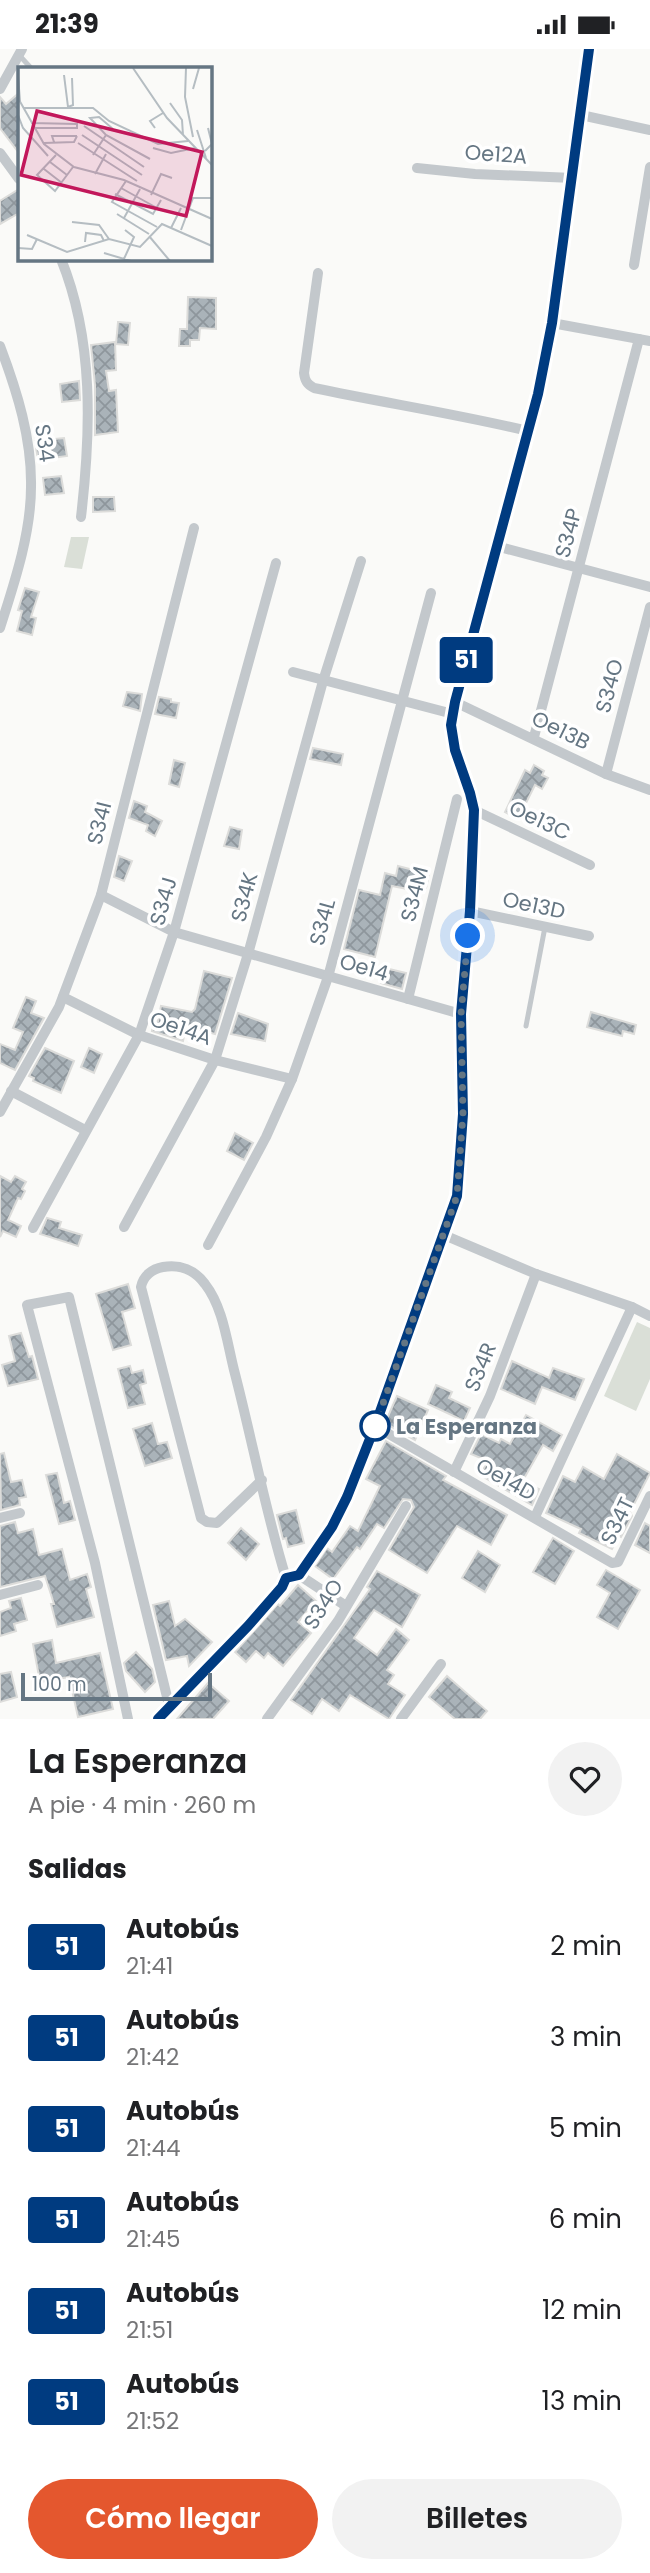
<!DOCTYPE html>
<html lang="es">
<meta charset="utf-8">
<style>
:root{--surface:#fff;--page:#f2f2f2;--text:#202124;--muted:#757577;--accent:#e4572e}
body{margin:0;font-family:Poppins,sans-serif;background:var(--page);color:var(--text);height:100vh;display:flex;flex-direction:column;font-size:26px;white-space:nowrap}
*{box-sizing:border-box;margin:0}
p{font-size:23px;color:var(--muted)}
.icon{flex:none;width:38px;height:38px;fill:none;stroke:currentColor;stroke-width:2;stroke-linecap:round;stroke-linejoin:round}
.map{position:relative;height:1670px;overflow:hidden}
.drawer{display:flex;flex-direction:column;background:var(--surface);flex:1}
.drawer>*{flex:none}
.badge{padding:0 14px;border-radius:5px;font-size:24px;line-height:46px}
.scale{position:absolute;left:21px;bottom:18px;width:191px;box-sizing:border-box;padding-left:7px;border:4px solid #657683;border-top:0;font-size:19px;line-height:24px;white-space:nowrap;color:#657683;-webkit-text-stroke:5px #fff;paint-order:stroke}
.you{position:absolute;width:35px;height:35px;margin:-18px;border:5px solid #fff;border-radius:50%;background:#1a73e8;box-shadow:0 0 0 10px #1a73e833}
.map>.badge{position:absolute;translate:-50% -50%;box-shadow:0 0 0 4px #fff}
h2{padding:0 28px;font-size:26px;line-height:63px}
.round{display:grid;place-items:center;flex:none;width:74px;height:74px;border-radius:37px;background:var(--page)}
.overview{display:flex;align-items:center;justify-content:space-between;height:119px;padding:0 28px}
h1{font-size:33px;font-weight:600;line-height:52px}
.action{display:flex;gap:14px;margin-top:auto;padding:14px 28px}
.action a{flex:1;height:80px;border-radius:42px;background:var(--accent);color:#fff;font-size:28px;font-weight:600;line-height:80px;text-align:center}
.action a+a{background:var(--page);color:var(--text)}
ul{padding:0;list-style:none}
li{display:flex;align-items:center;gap:21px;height:91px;padding:0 28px}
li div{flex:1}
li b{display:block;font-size:26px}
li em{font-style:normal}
li .badge{min-width:77px;font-weight:700;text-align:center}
.status{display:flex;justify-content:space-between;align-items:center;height:49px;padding:0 35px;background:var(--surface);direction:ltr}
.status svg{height:19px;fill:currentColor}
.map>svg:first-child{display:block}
.green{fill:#dadfd7}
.building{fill:url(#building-cross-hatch);stroke:#dcdcda;stroke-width:2}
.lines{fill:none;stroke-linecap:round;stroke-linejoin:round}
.service{stroke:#c3c8cc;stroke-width:5}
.minor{stroke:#c3c8cc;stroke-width:10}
.line-casing{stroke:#fff;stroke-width:16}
.line{stroke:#003b80;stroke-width:10}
.walk{stroke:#657683;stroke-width:7;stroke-dasharray:0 12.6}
.stop-dot{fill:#fff;stroke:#003b80;stroke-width:3.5}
.labels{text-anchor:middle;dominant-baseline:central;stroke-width:7;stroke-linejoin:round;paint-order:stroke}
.street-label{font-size:21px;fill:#657683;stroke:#fff}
.stop-label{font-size:21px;font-weight:bold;fill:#657683;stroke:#fff;text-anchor:start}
.inset-road{fill:none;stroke:#b5bdc2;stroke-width:2}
.view{fill:#c2185b;fill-opacity:0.15;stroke:#c2185b;stroke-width:3.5}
.inset-edge{fill:none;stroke:#657683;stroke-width:3.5}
</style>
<div class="status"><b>21:39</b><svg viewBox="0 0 49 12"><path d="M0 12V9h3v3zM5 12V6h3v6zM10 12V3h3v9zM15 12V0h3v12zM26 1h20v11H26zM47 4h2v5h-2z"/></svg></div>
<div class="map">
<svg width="650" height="1670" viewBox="0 0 650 1670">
<defs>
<pattern id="building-cross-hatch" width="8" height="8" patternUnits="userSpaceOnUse" patternTransform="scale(1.75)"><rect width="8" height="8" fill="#aab3b9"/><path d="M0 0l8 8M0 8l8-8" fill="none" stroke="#8e969c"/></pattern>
</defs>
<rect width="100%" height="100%" fill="#fafaf8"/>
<g class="green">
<path d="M71,488h18l-7,32 -18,-2z"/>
<path d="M637,1273l13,6v51l-14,32 -32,-15z"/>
</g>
<g class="building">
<path d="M19,44v60l-19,-25v-31l6,7z"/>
<path d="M19,140v24l-19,11v-23z"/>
<path d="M188,248l28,1v31l-16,-1 -1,12h-9v6h-11l1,-17h7z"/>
<path d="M118,273l12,1 -2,22 -12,-1z"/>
<path d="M115,293l1,28 -10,1 3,20 7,-1 2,42 -23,3v-50l-4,-40z"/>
<path d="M79,332l1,19 -18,2 -2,-18z"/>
<path d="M64,389l3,18 -29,4 -3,-19z"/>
<path d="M61,427l3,17 -19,2 -2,-17z"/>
<path d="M93,448h21l1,14 -22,1z"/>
<path d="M25,539l14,4 -8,25 5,1 -4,17 -15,-4 5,-20 -4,-1z"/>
<path d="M127,643l15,2 -2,17 -17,-5z"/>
<path d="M159,648l12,2v3l8,1 -3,15 -21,-4z"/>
<path d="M313,699l30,6 -2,11 -31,-6z"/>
<path d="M174,711l11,3 -6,24 -10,-3z"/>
<path d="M534,716l10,6 -2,4 6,3 -6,11 -7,-4 -17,34 -13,-7 20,-42 5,3z"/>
<path d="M134,752l13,5 -2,6 17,9 -7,15 -9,-5 2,-6 -19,-7z"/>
<path d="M230,778l12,3 -3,19 -15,-3z"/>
<path d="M119,807l13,5 -8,20 -10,-4z"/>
<path d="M398,817l31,8 -3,14 -6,-2 -2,5 -26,-5 -17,71 -31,-8 15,-59 21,5 5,-22 11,3z"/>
<path d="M385,919l21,5 -4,16 -21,-6z"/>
<path d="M204,922l28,7 -17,56 -29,-8 -3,15 -31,-10 2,-11 4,1 3,-15 31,6 3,-3z"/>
<path d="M26,948l10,4 -5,12 13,5 -29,52 -15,-7v-19l15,6 8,-18 -10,-4z"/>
<path d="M591,963l45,13 -2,9 -11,-3 -1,5 -35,-9z"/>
<path d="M238,964l30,11 -3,17 -34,-7z"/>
<path d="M45,999l29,13 -13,32 -28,-12 1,-3 -5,-2z"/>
<path d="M89,999l13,6 -8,19 -13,-6z"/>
<path d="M235,1084l18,10 -9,17 -17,-9z"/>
<path d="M0,1127l11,6 4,-6 11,6 -4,7 3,2 -4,8 -3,-1 -10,22 13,6 -5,11 -13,-6 -3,6z"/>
<path d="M47,1169l14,4 -2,6 23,7 -4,11 -38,-12z"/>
<path d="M128,1235l7,24 -13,4 9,33 -18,5 -17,-56z"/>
<path d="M21,1284l8,24 3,-1 6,23 -30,7 -6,-21 13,-4 -6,-25z"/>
<path d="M512,1312l37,17 4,-10 31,11 -9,21 -33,-13 -7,17 -34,-15z"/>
<path d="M130,1317l2,7 11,-3 3,13 -6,2 5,19 -17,4 -10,-39z"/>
<path d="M436,1336l16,7 -3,6 21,10 -6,13 -36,-17z"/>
<path d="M397,1347l31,14 -13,30 -30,-17z"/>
<path d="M526,1366l36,20 -9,16 -10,-6 -21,37 17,7 -7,16 -52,-30 8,-14 -17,-7 10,-20 18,9 2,-4 9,5z"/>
<path d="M152,1374l6,21 9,-2 5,16 -27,8 -12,-37z"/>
<path d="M386,1392l60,35 -3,4 64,35 -16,30 -34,-19 -30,47 -38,-23 25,-43 -3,-7 -8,-1 -19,29 -7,-4 -17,25 -3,-2 -24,32 -18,-13 12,-18 5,4 18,-26 8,5 22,-45 -14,-7z"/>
<path d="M4,1404l7,29 11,-2 4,17 -7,1 1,7 -19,5 -1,-56z"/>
<path d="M617,1405l33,19 -20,39 2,4 -11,21 -2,-1 -7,13 -33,-16 2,-4 -35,-16 17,-37 12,6 8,-15 21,12z"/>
<path d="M57,1424l7,30 6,-2 5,19 -16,4 -13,-49z"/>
<path d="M296,1461l8,33 -16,4 -2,-9 -3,1 -6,-24z"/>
<path d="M15,1473l3,11 15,-4 6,26 23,-6 8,31 17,-6 4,13 -5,2 8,28 -37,10 -6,-23h3l-9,-28 -45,11v-61z"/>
<path d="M645,1474l5,3v27l-15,-8z"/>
<path d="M241,1479l18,16 -13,16 -18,-17z"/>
<path d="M553,1489l21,13 -19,33 -22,-12z"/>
<path d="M478,1502l22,14 -15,27 -23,-14z"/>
<path d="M606,1521l34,20 -22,39 -21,-12 13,-24 -13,-8z"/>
<path d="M377,1522l43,24 -18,32 -28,-17 -20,28 23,17 19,-26 13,11 -22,30 7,5 -6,9 17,11 -16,24 -39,-24 -11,16 -17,-12 -10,15 -21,-14 79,-111 -3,-2z"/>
<path d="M298,1536l18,16 -18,21 13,11 -28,33 -15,-13 -4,5 -8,-7 -10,11 -11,-10 43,-48 2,2z"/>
<path d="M21,1549l6,22 -13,4 2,7 -16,5v-24l11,-4 -2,-7z"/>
<path d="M169,1552l6,25 10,-7 27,23 -23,24 -2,-10 -21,4 -13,-55z"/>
<path d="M52,1591l4,23 44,-10 13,56 -35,8 -9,-40 -29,5 -7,-38z"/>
<path d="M136,1603l16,17 3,13 -10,10 -19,-21 -2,-8z"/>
<path d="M11,1623l6,25 -17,5v-28z"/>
<path d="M447,1627l40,35 -7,8h-25l-26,-22z"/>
<path d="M208,1634l21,18 -16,18h-36z"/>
</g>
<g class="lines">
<g class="service">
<path d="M19,6l12,13"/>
<path d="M526,977l19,-99"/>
</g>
<g class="minor">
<path d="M0,40l22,-40"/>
<path d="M581,66l69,15"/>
<path d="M0,104l19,26"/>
<path d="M417,119l58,6 98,4"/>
<path d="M61,210c33,81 30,172 20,258"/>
<path d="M634,216l16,-98"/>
<path d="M318,224l-14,100c1,8 3,11 10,15 71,15 143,26 214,43"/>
<path d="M552,274l98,18"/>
<path d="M0,297c17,45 32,93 31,141 0,47 -17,97 -31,141"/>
<path d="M496,497l154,41"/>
<path d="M293,623l160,42"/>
<path d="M455,653l151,72 44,16"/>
<path d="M534,688l105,-398"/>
<path d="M606,725l44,-167"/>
<path d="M474,761l116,55"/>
<path d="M101,846l73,37 287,82"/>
<path d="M470,862l119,25"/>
<path d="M63,948l76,38 76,25 77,19"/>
<path d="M408,950l49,-200"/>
<path d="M11,1042l74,39"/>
<path d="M0,1063l59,-105 42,-112 93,-367"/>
<path d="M124,1178l91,-167 33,-106 75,-273 38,-120"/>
<path d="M33,1179l106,-193 35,-103 102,-369"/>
<path d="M444,1186l92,39 96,33 18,9"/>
<path d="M208,1196l58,-108 26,-58 36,-102 103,-384"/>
<path d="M375,1377l237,137 6,-1 32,-66"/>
<path d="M454,1423l36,-76 46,-122"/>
<path d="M262,1431l-45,43 -10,-1 -6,-4 -60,-231c2,-11 11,-18 22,-20 17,-3 32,3 42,17 18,23 22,58 29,86 18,69 31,140 52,208"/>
<path d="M535,1468l97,-210"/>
<path d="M0,1469l20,-5"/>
<path d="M299,1526l47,31"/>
<path d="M0,1546l38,-10"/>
<path d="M128,1670l-33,-156 -68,-258 42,-8 100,408"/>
<path d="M158,1670l90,-93 34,-39 4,-9 13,-3 33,-48 15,-30 28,-71 82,-230 6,-82 -2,-100 9,-103 4,-101 -4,-17 -15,-43 -4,-25 4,-23 83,-308 14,-71 37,-274"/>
<path d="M267,1670l71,-98 68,-115"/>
<path d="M401,1670l40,-55"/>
</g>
</g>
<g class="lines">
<g class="line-casing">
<path id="line" d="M158,1670l90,-93 34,-39 4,-9 13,-3 33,-48 15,-30 28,-71 82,-230 6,-82 -2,-100 9,-103 4,-101 -4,-17 -15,-43 -4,-25 4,-23 83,-308 14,-71 37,-274"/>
</g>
<use href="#line" class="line"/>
<path class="walk" d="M375,1377l82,-230 6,-82 -2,-100 7,-78"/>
</g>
<circle class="stop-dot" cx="375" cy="1377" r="14"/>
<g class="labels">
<g class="street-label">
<text transform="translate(496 105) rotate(4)">Oe12A</text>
<text transform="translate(45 394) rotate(82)">S34</text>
<text transform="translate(568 484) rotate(-75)">S34P</text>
<text transform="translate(609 637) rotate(-75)">S34O</text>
<text transform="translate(561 681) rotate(26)">Oe13B</text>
<text transform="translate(540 771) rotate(25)">Oe13C</text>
<text transform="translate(99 774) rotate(-76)">S34I</text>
<text transform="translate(414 845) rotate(-76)">S34M</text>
<text transform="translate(244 848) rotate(-75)">S34K</text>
<text transform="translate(163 852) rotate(-74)">S34J</text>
<text transform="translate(534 856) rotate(12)">Oe13D</text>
<text transform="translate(322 873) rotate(-75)">S34L</text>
<text transform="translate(364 918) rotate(16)">Oe14</text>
<text transform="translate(181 979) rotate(19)">Oe14A</text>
<text transform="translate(480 1318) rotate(-68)">S34R</text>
<text transform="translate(506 1430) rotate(29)">Oe14D</text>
<text transform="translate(617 1472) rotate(-64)">S34T</text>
<text transform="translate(323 1555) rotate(-58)">S34O</text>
</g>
<g class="stop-label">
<text x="396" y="1377">La Esperanza</text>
</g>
</g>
<g transform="translate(18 18)">
<rect width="194" height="194" fill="#fafaf8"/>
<path class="inset-road" d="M115,1l34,50 45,47M168,1l-1,29 8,40M46,8l4,32M0,9l2,25M175,22l6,-21M0,31l26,46 30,23 50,13 88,39M152,36l12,17 1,15M50,40l5,-2 -1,-27M5,41h70l16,13 49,23 30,-3M0,48l5,13 25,28M13,56l46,1v4h-42M66,59l60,41M137,61l-5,-7 13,-8M95,62l-14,-12 -9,1 16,17 44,24M179,63l9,28M64,68l60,40M36,75l-2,-6h25M26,76l30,-1 3,-6M60,76l59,38M135,81l18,5 24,-5M187,84l7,-7 -4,-16M38,88l-19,20 18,16 18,-24M75,88l13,-20M32,95l17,13M26,102l18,14M77,107l11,-20M108,114l-14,21 45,25M103,121l36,20M97,127l38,20 8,-14M133,128l10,-21 11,4M99,147l32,20M106,151l16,-29M54,155l27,3 10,14M153,161l10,-20M163,163l12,-32h19M9,168l40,17 42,-13 31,8 22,-23 50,22M131,169l21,25M67,175l1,-9 15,2 3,6M0,181l14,1 5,-10M86,186l27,8M105,194l11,-24 -9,-7M164,194h24"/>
<path class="view" d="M19,44l165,41 -16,64 -165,-41z"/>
<rect width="194" height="194" class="inset-edge"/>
</g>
</svg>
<div class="scale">100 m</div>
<div class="you" style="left:468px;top:887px"></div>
<b class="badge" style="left:466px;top:611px;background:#003b80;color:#fff">51</b>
</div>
<section class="drawer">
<div class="overview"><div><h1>La Esperanza</h1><p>A pie · 4 min · 260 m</p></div><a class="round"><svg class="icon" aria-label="heart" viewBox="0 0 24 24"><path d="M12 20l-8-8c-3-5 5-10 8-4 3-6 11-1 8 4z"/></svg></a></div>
<h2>Salidas</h2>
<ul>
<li><span class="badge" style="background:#003b80;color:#fff">51</span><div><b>Autobús</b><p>21:41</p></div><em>2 min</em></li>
<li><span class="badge" style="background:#003b80;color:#fff">51</span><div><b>Autobús</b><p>21:42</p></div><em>3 min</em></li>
<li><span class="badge" style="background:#003b80;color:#fff">51</span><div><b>Autobús</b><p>21:44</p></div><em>5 min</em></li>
<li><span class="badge" style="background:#003b80;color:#fff">51</span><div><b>Autobús</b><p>21:45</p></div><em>6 min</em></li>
<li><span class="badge" style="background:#003b80;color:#fff">51</span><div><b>Autobús</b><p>21:51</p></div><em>12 min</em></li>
<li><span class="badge" style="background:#003b80;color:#fff">51</span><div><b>Autobús</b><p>21:52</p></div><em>13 min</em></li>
</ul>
<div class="action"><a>Cómo llegar</a><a>Billetes</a></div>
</section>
